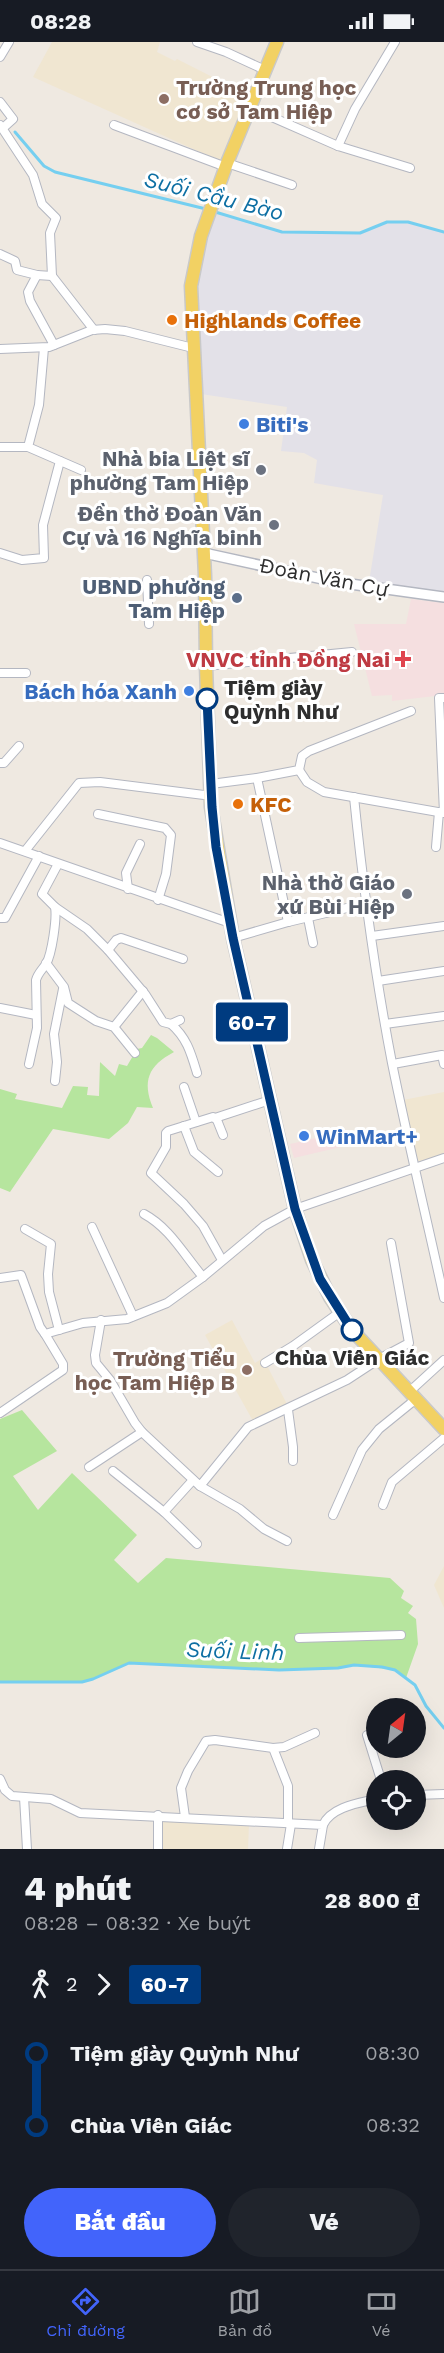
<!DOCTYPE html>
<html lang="vi">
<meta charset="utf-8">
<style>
:root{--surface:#171b24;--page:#20242c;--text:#f1f3f6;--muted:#9ea1a6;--line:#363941;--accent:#4264fb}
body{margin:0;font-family:"Work Sans",sans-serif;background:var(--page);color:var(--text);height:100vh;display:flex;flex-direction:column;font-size:22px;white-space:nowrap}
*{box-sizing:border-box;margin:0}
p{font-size:20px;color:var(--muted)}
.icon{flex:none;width:33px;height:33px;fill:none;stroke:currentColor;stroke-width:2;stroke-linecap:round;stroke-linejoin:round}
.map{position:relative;height:1807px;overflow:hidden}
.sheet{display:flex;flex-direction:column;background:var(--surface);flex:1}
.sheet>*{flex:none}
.badge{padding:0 12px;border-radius:4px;font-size:21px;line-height:39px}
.needle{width:39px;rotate:29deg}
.tools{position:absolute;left:366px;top:1656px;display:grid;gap:12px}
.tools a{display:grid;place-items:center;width:60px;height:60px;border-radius:50%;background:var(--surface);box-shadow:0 6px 24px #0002;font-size:30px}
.map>.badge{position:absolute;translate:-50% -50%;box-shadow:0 0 0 3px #fff}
.legs{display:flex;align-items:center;gap:9px;height:66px;padding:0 24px;font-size:20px}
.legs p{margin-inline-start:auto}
.summary{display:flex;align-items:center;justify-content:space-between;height:102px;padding:0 24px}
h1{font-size:33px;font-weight:800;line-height:45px}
.primary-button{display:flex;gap:12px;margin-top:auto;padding:12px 24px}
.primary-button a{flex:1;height:69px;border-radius:36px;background:var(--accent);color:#fff;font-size:24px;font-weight:800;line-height:69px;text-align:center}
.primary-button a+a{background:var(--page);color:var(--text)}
ul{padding:0 24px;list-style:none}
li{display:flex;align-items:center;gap:21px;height:72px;font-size:22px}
li i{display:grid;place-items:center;width:9px;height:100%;margin:0 8px;background:currentColor}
li i::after{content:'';width:15px;height:15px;margin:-8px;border:4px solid;border-radius:50%;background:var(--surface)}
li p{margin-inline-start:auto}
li:first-child i{background:linear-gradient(#0000 50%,currentColor 0)}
li:last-child i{background:linear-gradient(currentColor 50%,#0000 0)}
.status{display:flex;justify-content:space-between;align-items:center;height:42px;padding:0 30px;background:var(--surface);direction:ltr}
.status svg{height:16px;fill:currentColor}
.dock{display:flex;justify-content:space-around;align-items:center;height:84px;border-top:2px solid var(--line);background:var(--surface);font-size:16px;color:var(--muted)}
.dock a{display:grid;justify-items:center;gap:3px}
.dock .current{color:var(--accent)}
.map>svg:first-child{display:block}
.industrial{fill:#e3e1e8}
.education{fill:#f0e6d1}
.medical{fill:#f5dfe0}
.green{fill:#b6e59e}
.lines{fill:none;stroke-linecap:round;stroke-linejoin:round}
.stream{stroke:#75cff0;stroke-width:3}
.minor-casing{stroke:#b4b7c1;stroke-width:10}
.tertiary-casing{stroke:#b4b7c1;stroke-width:12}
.primary-casing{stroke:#c9c9c9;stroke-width:15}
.minor{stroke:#fff;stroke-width:8}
.tertiary{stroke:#fff;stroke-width:9}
.primary{stroke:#f2d163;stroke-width:12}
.line-1-casing{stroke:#fff;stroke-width:14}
.line-1{stroke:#003b80;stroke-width:9}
.education-dot{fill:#8d6e63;stroke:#fff;stroke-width:2}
.food-dot{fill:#e8710a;stroke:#fff;stroke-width:2}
.shop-dot{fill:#3f7fe0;stroke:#fff;stroke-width:2}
.worship-dot{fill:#6b7280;stroke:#fff;stroke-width:2}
.service-dot{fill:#5c6f8a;stroke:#fff;stroke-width:2}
.health-dot{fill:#e0444e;stroke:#fff;stroke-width:2}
.stop-1-dot{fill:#fff;stroke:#003b80;stroke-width:3}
.labels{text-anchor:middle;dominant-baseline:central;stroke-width:6;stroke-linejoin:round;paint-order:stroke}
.education-label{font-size:21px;font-weight:bold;fill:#785e54;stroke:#fff;text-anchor:start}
.food-label{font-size:21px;font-weight:bold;fill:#c56008;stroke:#fff;text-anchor:start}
.shop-label{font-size:21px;font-weight:bold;fill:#366cbe;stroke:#fff;text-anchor:start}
.worship-label{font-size:21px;font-weight:bold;fill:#5b616d;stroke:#fff;text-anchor:end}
.street-label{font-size:21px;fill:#2e2e2e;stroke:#fff}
.service-label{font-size:21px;font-weight:bold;fill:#4e5e75;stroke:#fff;text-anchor:end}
.health-label{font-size:21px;font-weight:bold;fill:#be3a42;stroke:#fff;text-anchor:end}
.stop-label{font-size:21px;font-weight:bold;fill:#2e2e2e;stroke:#fff;text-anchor:start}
.water-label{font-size:22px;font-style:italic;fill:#0d6fa3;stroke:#fff}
</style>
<div class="status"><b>08:28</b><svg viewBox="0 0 49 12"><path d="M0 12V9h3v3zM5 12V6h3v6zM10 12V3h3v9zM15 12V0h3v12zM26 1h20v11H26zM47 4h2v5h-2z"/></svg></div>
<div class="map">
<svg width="444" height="1807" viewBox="0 0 444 1807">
<rect width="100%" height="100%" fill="#efe9e1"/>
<path class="industrial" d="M215,170l67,20 78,1 27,-11h21l36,10v360l-75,-10 14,-87 -69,-12 3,-23 -13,-7 -23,-2 6,-44 -86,-13 -5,-108 11,-51z"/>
<g class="education">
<path d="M52,0h108l-3,10 18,9 2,-2 71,36 -26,67 -189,-85z"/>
<path d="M444,1050v63l-27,7 -14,-62z"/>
<path d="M232,1278l23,43 8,-5 25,48 -35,15 -48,-86z"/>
<path d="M444,1524v42l-10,-23z"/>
<path d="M161,1777l88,5 -1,25h-87z"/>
</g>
<g class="medical">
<path d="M411,557l33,4v92l-52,6v-6l-20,1 -18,-72h52z"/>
<path d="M342,1090l3,14 -51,12 -4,-14z"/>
</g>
<g class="green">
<path d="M151,993l6,3 17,14c-26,14 -32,29 -21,56l-16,-1 -9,16 -19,16 -56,-10 -43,63 -10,-4v-99l17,5 -2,5 47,9 11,-22 15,1 -1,8 12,1 1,-34 15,14 4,-12 8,2 10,-17 5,-1z"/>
<path d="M22,1368l35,41 -44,25 25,34 34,-37 65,62 -23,25 24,23 28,-25 224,20 14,13 -3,7 12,8 -5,7 8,6 2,25 -12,34 -11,-8 -41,-5 -16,3 -59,2 -150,-7 -36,16 -11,3h-82v-263z"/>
</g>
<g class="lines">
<g class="stream">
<path d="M15,90l29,34 11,6 151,37"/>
<path d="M212,169l70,21 78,1 27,-11h21l36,10"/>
<path d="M0,1640h82l11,-3 36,-16 150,7 59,-2 16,-3 28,2 13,3 20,15 11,21 18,22"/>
</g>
<g class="minor-casing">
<g id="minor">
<path d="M197,0l29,10 39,18"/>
<path d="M0,15l9,-15"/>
<path d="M0,60l13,17 -10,9"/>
<path d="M249,65l89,39 72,22"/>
<path d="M0,83l33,50 9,29 14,14 -6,15 2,43 42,54"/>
<path d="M114,83l112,42"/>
<path d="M338,104l17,-37 40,-67"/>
<path d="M227,121l65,22"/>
<path d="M0,212l15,7 2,9 20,5"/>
<path d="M52,234l-15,-1 -9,17 2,9 24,44"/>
<path d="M44,306l-5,57 -11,42 53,23"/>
<path d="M0,307l49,-2 43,-17 13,-1 20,2 68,17"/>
<path d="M0,405h28"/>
<path d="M0,511l22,7 22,-2 -1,-33 17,-64"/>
<path d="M147,538l2,44"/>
<path d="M206,624l146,-14"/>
<path d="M0,631h26"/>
<path d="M0,721h4l15,-17"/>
<path d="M299,728l8,12 17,10 120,21"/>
<path d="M257,736l31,144"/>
<path d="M211,742l46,-6 42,-8 3,-14 7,-5 102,-40"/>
<path d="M354,755c9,89 21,178 38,266 16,79 35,157 52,235"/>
<path d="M444,771l-5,-115h5"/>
<path d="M98,772l67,14 6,7 -5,39 -8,26"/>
<path d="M0,801l230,80"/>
<path d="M436,805l3,-35"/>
<path d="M25,809l54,-68 21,-1 112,14"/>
<path d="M128,847l-2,-16 14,-29"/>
<path d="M55,865l32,22 21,21 37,44 18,28 8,2 9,-4"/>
<path d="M0,876h5l34,-62"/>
<path d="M308,876l5,25"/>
<path d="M372,894l72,-10"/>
<path d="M233,896l55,-16 80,-19"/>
<path d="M108,908l8,-10 5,-2 62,21"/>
<path d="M46,921l18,24 4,16 28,18 18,6 21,26"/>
<path d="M378,939l66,-10"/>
<path d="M0,966l36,7"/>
<path d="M171,982c16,14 20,29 26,49"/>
<path d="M385,982l59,-8"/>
<path d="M114,985l29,-36"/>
<path d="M29,1022l8,-36 -1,-48c2,-7 6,-10 10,-16 6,-10 11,-46 9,-57l-13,-13 16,-30"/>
<path d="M393,1022l49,-9 2,9"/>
<path d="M55,1039l2,-19 -3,-28 9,-45"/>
<path d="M184,1045l12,35"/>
<path d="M215,1076l55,-18"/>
<path d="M184,1084l10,26 24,20"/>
<path d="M144,1172c26,14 40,41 59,63"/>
<path d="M92,1185l41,89"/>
<path d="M25,1187l26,15 -3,30 1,18 10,38"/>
<path d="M222,1218l-19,-34 -19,-22 -33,-31 15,-26v-14l2,-2 45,-14 4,3 6,15"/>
<path d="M0,1236l21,-3 19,52 5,7 38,-11 44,-4 40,-16 36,-26 61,-51 31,-17 149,-51"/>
<path d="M101,1278l-6,35 1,8 14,17 25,43 7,9 58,54 48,-59 99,-47 32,-21 30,-16 -18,-100"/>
<path d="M265,1321l28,-17 47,-34"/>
<path d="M409,1350l35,-32"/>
<path d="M288,1368l5,37v14"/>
<path d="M0,1371l63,-43v-6l-18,-30"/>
<path d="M89,1425l53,-35"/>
<path d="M113,1429l51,41"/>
<path d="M193,1438l-29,32 33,32"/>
<path d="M200,1444l40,23 24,20 23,12"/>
<path d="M383,1463l9,-23 52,-44"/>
<path d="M333,1473l29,-65 17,-21 37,-30"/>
<path d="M299,1596l102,-3"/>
<path d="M367,1693l14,45"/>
<path d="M273,1706l11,-1 31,-14"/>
<path d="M0,1737l5,11 7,6 39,3 29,14 243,12 -4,24"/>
<path d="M416,1753l28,-1"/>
<path d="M24,1755l3,52"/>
<path d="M185,1775l-4,-29 7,-17 18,-30 9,-1 58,8 15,38v37"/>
<path d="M323,1783c8,-18 36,-22 53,-26"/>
<path d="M158,1807v-34"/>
<path d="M287,1807l4,-25"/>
</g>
</g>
<g class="tertiary-casing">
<path id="tertiary" d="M204,511l132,29 108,15"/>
</g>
<g class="primary-casing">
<path id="primary" d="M277,0l-50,121 -26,73 -10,50 14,290 1,90 5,141 22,131 62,271 17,51 18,37 22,33 92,99"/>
</g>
<use href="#minor" class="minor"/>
<use href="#tertiary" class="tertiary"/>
<use href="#primary" class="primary"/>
</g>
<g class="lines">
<g class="line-1-casing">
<path id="line-1" d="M207,657l5,108 4,40 17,91 62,271 25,70 32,51"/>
</g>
<use href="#line-1" class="line-1"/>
</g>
<g class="education-dot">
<circle cx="164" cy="57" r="6"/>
<circle cx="247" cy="1328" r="6"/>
</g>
<g class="food-dot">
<circle cx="172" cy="278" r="6"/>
<circle cx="238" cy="762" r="6"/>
</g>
<g class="shop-dot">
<circle cx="244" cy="382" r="6"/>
<circle cx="189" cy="649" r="6"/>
<circle cx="304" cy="1094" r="6"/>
</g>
<g class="worship-dot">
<circle cx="261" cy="428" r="6"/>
<circle cx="274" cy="483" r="6"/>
<circle cx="407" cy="852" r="6"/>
</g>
<circle class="service-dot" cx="237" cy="556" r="6"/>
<path class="health-dot" d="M400 608h6v6h6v6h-6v6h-6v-6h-6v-6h6z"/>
<g class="stop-1-dot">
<circle cx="207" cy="657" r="10"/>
<circle cx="352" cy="1288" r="10"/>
</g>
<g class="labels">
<g class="education-label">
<text x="176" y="45">Trường Trung học<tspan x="176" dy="24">cơ sở Tam Hiệp</tspan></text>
<text x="235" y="1316" text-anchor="end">Trường Tiểu<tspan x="235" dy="24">học Tam Hiệp B</tspan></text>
</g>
<g class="food-label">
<text x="184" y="278">Highlands Coffee</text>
<text x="250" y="762">KFC</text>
</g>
<g class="shop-label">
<text x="256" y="382">Biti's</text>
<text x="177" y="649" text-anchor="end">Bách hóa Xanh</text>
<text x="316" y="1094">WinMart+</text>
</g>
<g class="worship-label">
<text x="249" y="416">Nhà bia Liệt sĩ<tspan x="249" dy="24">phường Tam Hiệp</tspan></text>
<text x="262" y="471">Đền thờ Đoàn Văn<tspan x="262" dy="24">Cự và 16 Nghĩa binh</tspan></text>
<text x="395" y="840">Nhà thờ Giáo<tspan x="395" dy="24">xứ Bùi Hiệp</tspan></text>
</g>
<g class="street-label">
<text transform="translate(324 535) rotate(11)">Đoàn Văn Cự</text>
</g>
<g class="service-label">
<text x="225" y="544">UBND phường<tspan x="225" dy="24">Tam Hiệp</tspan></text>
</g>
<g class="health-label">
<text x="390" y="617">VNVC tỉnh Đồng Nai</text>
</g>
<g class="stop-label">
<text x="224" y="645">Tiệm giày<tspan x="224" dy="24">Quỳnh Như</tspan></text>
<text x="352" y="1315" text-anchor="middle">Chùa Viên Giác</text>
</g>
<g class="water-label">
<text transform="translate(214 154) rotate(14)">Suối Cầu Bào</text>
<text transform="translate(235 1609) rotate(2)">Suối Linh</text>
</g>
</g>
</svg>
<div class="tools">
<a><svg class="needle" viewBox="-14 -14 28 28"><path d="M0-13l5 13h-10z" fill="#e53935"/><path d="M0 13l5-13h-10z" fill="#9ea1a6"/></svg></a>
<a><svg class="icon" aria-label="locate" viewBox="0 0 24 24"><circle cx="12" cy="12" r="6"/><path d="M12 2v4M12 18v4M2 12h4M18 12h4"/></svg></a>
</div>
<b class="badge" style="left:252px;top:980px;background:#003b80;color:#fff">60-7</b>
</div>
<section class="sheet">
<div class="summary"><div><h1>4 phút</h1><p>08:28 – 08:32 · Xe buýt</p></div><b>28 800 ₫</b></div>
<div class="legs"><svg class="icon" aria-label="walk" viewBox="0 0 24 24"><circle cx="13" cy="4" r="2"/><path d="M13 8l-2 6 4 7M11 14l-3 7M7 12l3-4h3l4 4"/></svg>2<svg class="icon" aria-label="forward" viewBox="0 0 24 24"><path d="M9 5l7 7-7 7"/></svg><b class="badge" style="background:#003b80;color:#fff">60-7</b></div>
<ul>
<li><i style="color:#003b80"></i><b>Tiệm giày Quỳnh Như</b><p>08:30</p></li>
<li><i style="color:#003b80"></i><b>Chùa Viên Giác</b><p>08:32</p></li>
</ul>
<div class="primary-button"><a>Bắt đầu</a><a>Vé</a></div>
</section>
<nav class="dock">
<a class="current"><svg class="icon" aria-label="directions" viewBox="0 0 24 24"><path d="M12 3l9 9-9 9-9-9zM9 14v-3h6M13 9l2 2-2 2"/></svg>Chỉ đường</a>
<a><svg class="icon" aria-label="map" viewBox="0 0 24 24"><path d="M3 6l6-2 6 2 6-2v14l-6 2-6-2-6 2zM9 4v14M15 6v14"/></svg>Bản đồ</a>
<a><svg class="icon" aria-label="tickets" viewBox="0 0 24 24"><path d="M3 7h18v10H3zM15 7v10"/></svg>Vé</a>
</nav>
